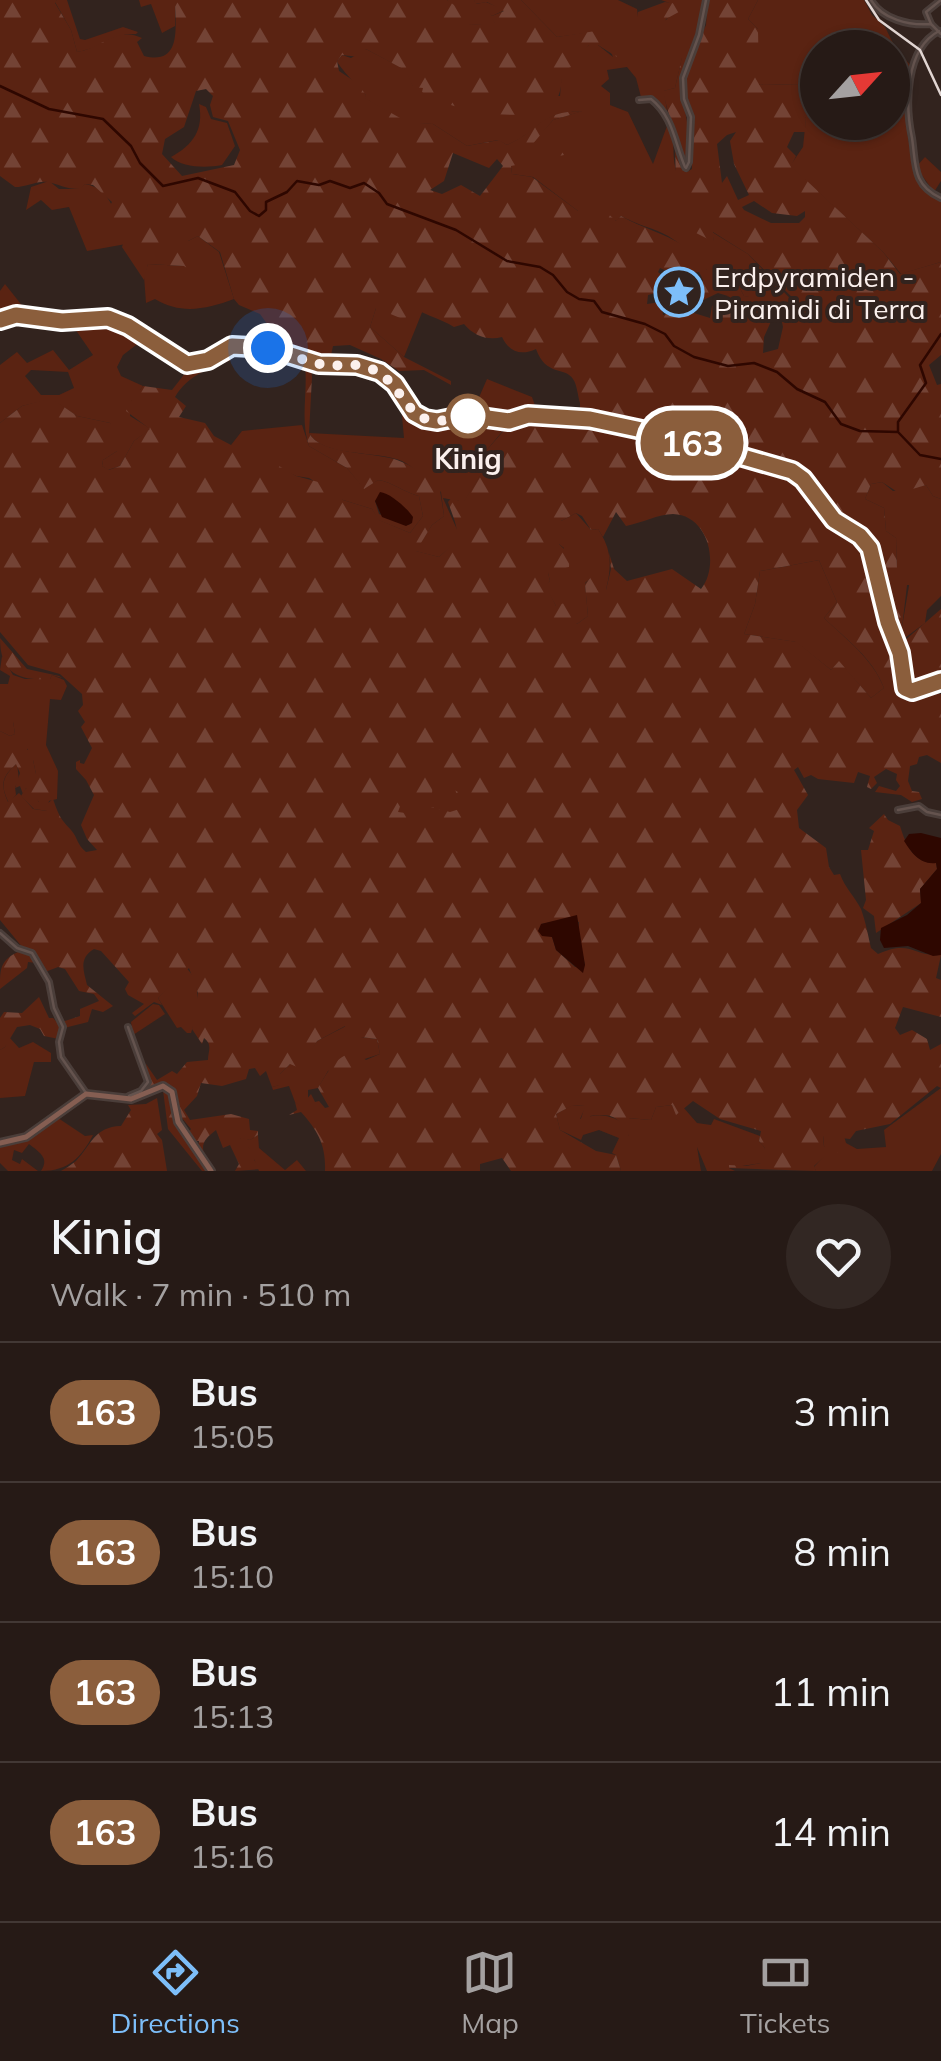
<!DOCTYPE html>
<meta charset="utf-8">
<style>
:root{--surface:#261a16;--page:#322723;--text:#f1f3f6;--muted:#a4a1a1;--line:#423835;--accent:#7dbef9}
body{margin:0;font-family:Mulish,sans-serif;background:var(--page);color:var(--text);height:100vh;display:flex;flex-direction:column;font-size:38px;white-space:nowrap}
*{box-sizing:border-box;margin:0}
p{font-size:32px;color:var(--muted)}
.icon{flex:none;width:55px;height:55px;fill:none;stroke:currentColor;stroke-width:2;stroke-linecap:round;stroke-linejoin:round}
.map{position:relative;height:1171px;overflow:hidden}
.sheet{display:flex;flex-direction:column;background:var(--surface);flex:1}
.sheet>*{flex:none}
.badge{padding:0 20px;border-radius:32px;font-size:35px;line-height:65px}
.needle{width:65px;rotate:63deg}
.controls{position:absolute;left:800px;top:30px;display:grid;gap:20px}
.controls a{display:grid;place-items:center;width:110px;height:110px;border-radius:50%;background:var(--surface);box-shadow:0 2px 8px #0004,0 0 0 2px var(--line);font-size:50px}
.you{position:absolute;width:50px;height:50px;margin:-25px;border:8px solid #fff;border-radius:50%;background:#1a73e8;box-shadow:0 0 0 15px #1a73e833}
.map>.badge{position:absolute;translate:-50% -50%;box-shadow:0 0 0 5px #fff}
.round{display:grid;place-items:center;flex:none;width:105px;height:105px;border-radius:52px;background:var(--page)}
.overview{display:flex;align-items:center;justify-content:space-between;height:170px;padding:0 50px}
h1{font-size:48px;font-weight:600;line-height:75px}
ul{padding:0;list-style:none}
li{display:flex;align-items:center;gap:30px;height:140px;padding:0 50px;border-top:2px solid var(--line)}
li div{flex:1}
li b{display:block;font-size:38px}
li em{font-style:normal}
li .badge{min-width:110px;font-weight:700;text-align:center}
.tabs{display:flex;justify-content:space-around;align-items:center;height:140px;border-top:2px solid var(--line);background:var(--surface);font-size:28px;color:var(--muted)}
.tabs a{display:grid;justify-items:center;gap:5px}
.tabs .selected{color:var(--accent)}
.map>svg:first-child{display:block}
.green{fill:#5a2312;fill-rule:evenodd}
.forest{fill:url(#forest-firs);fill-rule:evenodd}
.park{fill:url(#park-tufts)}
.water{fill:#2e0700}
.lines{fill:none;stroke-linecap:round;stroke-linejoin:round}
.stream{stroke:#2e0700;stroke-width:2.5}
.street-casing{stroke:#4b3e3a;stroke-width:8}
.secondary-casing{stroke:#4b3e3a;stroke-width:10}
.street{stroke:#64534e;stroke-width:2.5}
.secondary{stroke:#855e52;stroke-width:5}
.rail{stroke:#e1d5d2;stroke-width:2.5}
.line-casing{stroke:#fff;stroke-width:22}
.line{stroke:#8b5e3c;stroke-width:15}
.walk{stroke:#fbf0ed;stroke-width:10;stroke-dasharray:0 18}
.stop-dot{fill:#fff;stroke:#8b5e3c;stroke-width:5}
.labels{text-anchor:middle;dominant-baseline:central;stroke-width:8;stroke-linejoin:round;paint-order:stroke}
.poi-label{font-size:28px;fill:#fbf0ed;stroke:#32231e;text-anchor:start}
.stop-label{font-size:28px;font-weight:bold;fill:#fbf0ed;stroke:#32231e}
</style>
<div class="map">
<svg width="941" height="1171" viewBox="0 0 941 1171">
<defs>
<pattern id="forest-firs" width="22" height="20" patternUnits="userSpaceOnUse" patternTransform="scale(2.5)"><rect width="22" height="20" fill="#5a2312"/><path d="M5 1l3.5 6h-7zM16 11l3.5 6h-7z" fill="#734335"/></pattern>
<pattern id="park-tufts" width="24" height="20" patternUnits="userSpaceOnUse" patternTransform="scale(2.5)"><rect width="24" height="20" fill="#5a2312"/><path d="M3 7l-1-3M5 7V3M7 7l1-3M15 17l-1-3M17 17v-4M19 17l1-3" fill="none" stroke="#734335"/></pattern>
</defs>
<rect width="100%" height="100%" fill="#32231e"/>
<g class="green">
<path d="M57,0h10l13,39 5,1 38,-13 15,5 -2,2c-29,0 -33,14 -59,18l-6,-22 -16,-28z"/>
<path d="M139,0h36v26l-13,7 -11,-29 -10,3z"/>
<path d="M447,0h27l2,4 10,-2 19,8 -13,6 -8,-9 12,17 -26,1z"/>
<path d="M521,0h97l19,9 2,15 27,-4 12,-14 -17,-6h42l-2,27 -13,32 -6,-1 -7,30 -11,3 4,26 -16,-20h-11l-5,-19 -9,-11 -20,3 2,9 -8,7 9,7v12l18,7 25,52 14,-38c9,17 5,23 8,40 5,27 24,52 39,75l-2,-9 36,22 51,54c-18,6 -36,-9 -55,-12l-12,-23 -25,-3c-13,-12 -23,-25 -39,-34 -14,-8 -31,-11 -47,-20l-4,5 -39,-10 -45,-34 -21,-3 -1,-8 42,-46 29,-9c-46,2 -39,19 -75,34l-9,-5 -31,6 -34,-22 -26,-1 -43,-25 2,-3c-5,-5 -28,-29 -29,-34l5,-6 9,3 15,-9 40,21 7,16 147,10 2,-26 27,-25h9l15,12 -11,-26 -45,6z"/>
<path d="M758,0h106l8,15 13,12 11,22 17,19c-12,45 -8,85 15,126l13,5v63l-40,12 -18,-22 -93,-86 13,-19 3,-29 -4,-2v-32l-44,1v-56l-10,-10zM818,48h74v74h-74z"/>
<path d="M199,104l7,3 5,12 16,4 8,23 -13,19c-15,3 -40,3 -51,-8 22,-12 33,-27 28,-53z"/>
<path d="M925,157l16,15v9l-7,11 -18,-25z"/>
<path d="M49,181l10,8h20l6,-5c29,5 31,36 41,60l-39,7 -18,-44 -17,3 -11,-10 -15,10 5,-23z"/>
<path d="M198,236l21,16 15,47c-27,10 -53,16 -79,0l-9,4 -2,-27 4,-12 36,2 4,-25z"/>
<path d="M5,284l19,24 -24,11v-28z"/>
<path d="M408,302l15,8 -19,47 -34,-30 6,-19z"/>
<path d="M99,322l45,17 -21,16 -6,12 4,9 22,10 -11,14 -2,16 21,13 -17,12 -14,25 -12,4 -6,-4 1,-6 14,-9 -7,-28 -33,-7 -26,-17 -29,7 -22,17v-58l17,-13 10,11 26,-13 16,20 24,-15 -20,-29zM31,370l37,2 6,16 -15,7h-18l-16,-19z"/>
<path d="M487,379l45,18 6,17 -29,6 -39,-5 -1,-3 8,-10z"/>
<path d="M400,394c22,39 33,22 68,23 13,0 26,6 38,10l-20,24v15l-22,36 -21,-4 16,36 -3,8 -17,15 -24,-6 17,-26 12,-9 -3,-24c-12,-10 -25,-24 -39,-31 -25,-11 -79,-3 -93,-28l95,5z"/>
<path d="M302,425l7,21 38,22 17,20 14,-8c15,2 25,12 41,16l4,20 -13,17 -32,-13 -6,-11 -29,-9 -34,-22 -13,-2 -65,-31 11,-14zM392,499l19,24 -2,2 -30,-11 -4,-13z"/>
<path d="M882,482l11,9 33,-6 7,11 8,3v97l-14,14 -2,13 -27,20 -3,-8 7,-8 9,-53 -14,-4 -1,-32 -10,-7 -2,-23 -19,-9 6,-15z"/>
<path d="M576,513l15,17 7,-1c14,21 14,37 8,61h-9v-11l-5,-2 -7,6 3,33 -11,8 -21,-18 -11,-20 5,-5 -2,-8 16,-25 -5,-4 2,-23z"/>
<path d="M819,560l18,42 -13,16c22,21 49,41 60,70l-13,10 -32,-36 -8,8 -35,-28 -52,-8 11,-30 5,-33z"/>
<path d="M2,656l11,19 12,4h25l2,-4 12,5 3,6 -6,14 -11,-1 -4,46 12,26 -1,28 -8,2 -2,10 -13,-2 -13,-13 5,-8 6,3 7,11 4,-6h7l-1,-7 -13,-15 -3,-14 -20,-39 2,13 -5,2 -10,-5v-47h8l2,-8 -10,-6z"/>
<path d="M17,763l2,17 -4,7 1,8 -7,8c-9,-18 -7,-26 8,-40z"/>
<path d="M186,968c17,14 12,43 5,65h-4l-6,-6 -4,1 -19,-30z"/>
<path d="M153,1004l6,1 6,9 -32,21 -2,-13z"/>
<path d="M346,1026l15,11 16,2 3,15 -52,17 -10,17 -10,2v10l-7,7 -6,-5 -6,-16 -16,4 -1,-3 7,-2 1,-11 10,-10 13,-1 14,-22z"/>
<path d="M9,1037l10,11 14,-6 18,11v9h-17l-9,34 -25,2v-48l5,-3z"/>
<path d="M941,1088v66l-9,17h-116l-2,-4 11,-12 -2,-20 21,1 2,7 11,6 29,-2 -2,-17z"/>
<path d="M572,1105l14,1 -6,13c19,-6 28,-5 45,5l4,12h2l-3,-18 23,2 5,-13 16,-2 5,9 6,-7 14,16 14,2 3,-6 46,17 -1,5 6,7 -3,15 -33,5 6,3h-28l-10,-24 4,24h-80l-5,-16 -4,-2 7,-15 -20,-8 -16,5 -2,5 -21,-10 -4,-16z"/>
<path d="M58,1118l27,18 8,-1c-12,23 -25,36 -52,36 9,-13 -2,-19 -12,-27l-7,9 -8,-3 -2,10 8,4 2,-5 16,12h-30l-8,-8v-19l24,-4z"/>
<path d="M258,1135l1,13 26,22 12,-10 9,11h-47l-10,-23 -8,-5 -1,-6 10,3z"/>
</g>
<g class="forest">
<path d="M0,0h57l-2,3 16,27 6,22c25,-4 39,-26 65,-14l-5,4 7,14c39,10 31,-31 31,-56h272l20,14 3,11 25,-2 -13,-15 3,-2 7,10 12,-5 -17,-9 -12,2 -1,-4h47l36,37 45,-7 15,27 -19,-12h-9l-8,10 2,8 -20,7c-2,13 -1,27 -12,36 -27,19 -104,4 -129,-14l1,-4 -10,-1 -8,-17 -39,-21 -6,8 -18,-2 -5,6 2,10 18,12 9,12 -1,3 42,24 26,2 34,22 32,-6 8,5c36,-16 29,-33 76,-34l-30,9 -22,26h32l1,9 -53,11 1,8 20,3 46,34 23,-4 15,14 5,-5c21,12 43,17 63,30l6,-3 17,27h23l14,26 21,3 27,12 7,-3 -1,-5 -50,-49 -35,-22 1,10 -28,-14 -8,-21 6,-13 -8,-6 -1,-47 12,31 5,-3 1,-54 -9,-26 4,-22 18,-42 2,-25h50l-10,19 10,10 1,56 44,-1 5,5 -6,26 4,3 -1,14h-11l-7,15 9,9 -5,10 92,86 17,22 41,-12v93l-12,10 8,20 4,-1v115l-8,-3 -7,-11 -27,8 -17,-11 -11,2 -6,15 19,9 2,23 10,7 1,31 11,-2 3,7 7,-1 -5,12h-6l-5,42 -7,8 3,8 6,-2 37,-32v71l-29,10 -6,-3 -6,-23 2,18 6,9 20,-3 2,5 11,1v69l-14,-8 -8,2 -2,7 -7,2 -2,15 4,10 7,1 3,7 -10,3 -11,-7 -26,-3 4,-6 17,5 4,-5 -4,-6 1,-6 -11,-5 -12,8 3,6 -6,6 -4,-2 3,-11 -12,-4 -4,11 -36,-4 -7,-4 -7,3 -6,-11 -4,3 14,25 -11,15 2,18 27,20 3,19 5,8 6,-1c5,14 15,23 21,35 5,14 7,26 10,39l7,6c33,-15 35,3 63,1l-5,23 5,2v37l-38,-10 -8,21 5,7 12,-5 15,9 3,11 11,-6v44l-4,-2 -47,38 -34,7 -6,8 -27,-3 1,11 13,-3 9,2v4l-21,6 -11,10 2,5 -87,-3v-3l17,1 15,-3 -1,-6 5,-9 -6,-7 2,-10 -41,-12 -27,-18 -17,14 -4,-10 -16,2 -5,13 -22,-2 4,11 -2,7 5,5 -12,9 -1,-7 6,-7c-10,-19 -17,-23 -39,-20l-1,8 -10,1 6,-19 -12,-1 -17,9 4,16 36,21 20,4 5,16h-110l-9,-13 -22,6v7h-155c1,-26 -7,-40 -24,-59l-12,3 8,-5 -2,-8 6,4 10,-12 4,8 4,-1 6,7 4,-1 -11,-19c10,-17 26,-47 48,-28l14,-6 -3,-15 -16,-2 -12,5 -4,-16 -28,15 -15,28 -12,-5 -10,10v11l-8,2 -6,-16 -6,5 -5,-8 -6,1 -3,10 -24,7 -21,-3 -4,13 -13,14 6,10 41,-6 18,5 1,11 8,1v4l-8,5 -10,-2 16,17 -2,5 7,9 -26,2 4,-7 -9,-19 -7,3 -7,-18c-13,10 -16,15 -10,30l-8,-12 1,-7h-6l-4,-9 2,-3 -14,-17 -5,-26 -13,-2 -17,8 6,-7 -2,-21 11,16 15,-9 5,3 10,-12 21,-2c0,-9 5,-15 -4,-22l-2,6 -10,-15 6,-36 -9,-25 -31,30 4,7 -8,-3 -19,14 -3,-3 12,-9 -16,-9 -3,-6 4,-7 -28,-31 -7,-2c-15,9 -11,20 -7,36l26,21 -10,6 -11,-3 -4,13 -24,6 -2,-6 18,-6v-7l19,-8 -5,-7 -15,-3 -14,-22 -7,-2 -13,5c-9,-12 -8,-18 -24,-22l2,-2 -23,-28v-189l10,5 5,-2 -2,-13 14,-2v6l-6,3 8,11 -2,11 8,-2 1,3 -3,9 3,14 12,2 6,8 -5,5 2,7 -8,1v9l-17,-18 -3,6 -3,-8 -5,2 5,-15 -4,-9c-14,13 -16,20 -8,38l11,-9 14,16 14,2v-7l6,-5c6,17 7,19 18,31 7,8 6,15 15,22l11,-2 -10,-11 -6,-14 13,-30 -8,-15 -10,-11v-7l4,-2v3l4,1 8,-16 -11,-21 4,-5 -7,-11 5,-6 -1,-11 -22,-20 -32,-9 -28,-33v-209l22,-17 29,-8 26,18 33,7 11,17 -4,11 -14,9 -1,6 7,4 11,-4 14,-25 16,-12 -24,-18 6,-11 -9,-12 17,2 3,-4 29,4 14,-18 47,-25 -4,7 2,6c-23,9 -43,15 -56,37l11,9 -7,11 26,6 9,13 17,9 16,2 49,29 37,10 10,14 29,9 7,11 31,13 13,-17 -4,-20c-16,-4 -26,-14 -41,-16l-14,9 -17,-21 -38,-22c-9,-27 -1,-52 -4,-81l-22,-11 27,8 2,15 -3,56c11,22 66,19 88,27 15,5 29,16 42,24l5,32 -12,9 -16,26 23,6c25,-22 19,-26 9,-55l6,-7 4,6h6l22,-35v-15l20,-23 -14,-6h17l19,-7 39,2 13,-9v-5c-2,-6 -3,-19 -7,-24 -8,-13 -27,-2 -37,-30 -15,7 -27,3 -34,-12 -14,4 -28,-1 -38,-13l-10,3c-14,-9 -35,-13 -46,-24l-9,2 8,9 -2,6 -29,-12 -6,19 34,30 47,24v4l-27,-15 -25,1 -18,-12 -31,-14 -17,1 -4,18 -50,-14 1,-8 -20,-28 -21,-9 -5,-6 -14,-47 -22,-16 -10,5 11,16v9l-6,7 -9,-7 -36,-2 -4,16 -22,-33 2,-6 -22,-20 10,-19 -19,-17 -8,-1 -5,5c-16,0 -21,-5 -32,-7 -9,-2 -23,5 -33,5l-15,-11zM206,89l7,7 -3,9 3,12 15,4 12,29 -6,15 -52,11 -20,-22 3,-15 19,-12 12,-36zM736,132l-6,9 4,23 15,31 -11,5 -11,-24 -5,7 -5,-39 10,-9zM453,153l36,15 8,-9 6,7 -23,30 -19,-11 -19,9 -12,-4 14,-9zM754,201l18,12 25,3 8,-5v6l-6,6h-28l-27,-13 -2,-3zM660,268l16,7 23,-3 4,8 -4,22 19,-9 10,3 -16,10 -2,12 -29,-9 -18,6 -2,-13 -14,2 1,-9 15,-4 6,-9 -11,-10zM781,317l2,10 -5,22 -15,4 1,-16 8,-18zM616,512l10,14c16,-3 32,-12 47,-12 36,1 47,52 28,75l-29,-20 -45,12 -13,-12 -5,-16 2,16 -5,21h-9v-12l-5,-2 -7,8 3,32 -11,8 -13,-21 -8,3 -10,-20 4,-5 -2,-8 21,-6 1,-12 -11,-11 8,-8 -6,-15 15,-8 6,3 9,14 7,-1 5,8zM819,560l18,42 -13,16c22,21 49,40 60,70l-13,10 -32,-37 -8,9 -34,-28 -53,-8 11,-30 5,-33zM567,919l12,3 -1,11 7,32 -10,2 -19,-17 -4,-13 -11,-13z"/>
<path d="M665,2l20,3 1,3 -20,11 -3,7 -25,-2v-12z"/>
<path d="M682,57l6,2c-16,34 9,67 -2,106 -8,-21 -18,-50 -23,-74l12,-3z"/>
<path d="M0,638l27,31 32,7 3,2 -10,-3 -2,4c-32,2 -50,-6 -50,-41z"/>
<path d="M884,814l4,6 12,6c6,19 13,37 36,37l1,6 -17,20 1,14 -45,30 -2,-17 -11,-8 3,-8 -5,-50h7l6,-19 -5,-3z"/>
<path d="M20,951l12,3 5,9 -9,-1 -1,6 -27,21c0,-21 0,-29 20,-38z"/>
<path d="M39,997l10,21h4l9,9 -3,12 -15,-3 -4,-7 -10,-4 -13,2 -12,20 -5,3v-32l4,-6 18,1z"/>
<path d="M163,1090l7,6 4,23 34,52h-6l-34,-42z"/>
<path d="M157,1098l5,32 -5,4 5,6 5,31h-106c5,-3 10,-6 15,-10 16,-17 18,-34 45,-35l10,-16 -3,-5 18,-1z"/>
</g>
<path class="park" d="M439,782l19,10 11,14 -19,6 -20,-5 -17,7 -15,-2 4,-11 30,-8 1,-9z"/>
<g class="water">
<path d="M380,492c10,1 27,16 33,25l-1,6 -6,3 -24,-9 -7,-16z"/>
<path d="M921,833l20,5v117l-8,1 -25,-10 -24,2 -4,-8 1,-12 26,-13 14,-12 -1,-14 17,-20 -1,-6c-16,2 -24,-10 -32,-22l5,-7z"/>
<path d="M577,915l8,50 -2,8 -27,-23 -4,-13 -10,-1 -4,-5 3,-7z"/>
</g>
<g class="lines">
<g class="stream">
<path d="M0,86l49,23 54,10 28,27 9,17 23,23 35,-8 37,14 15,19 9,5 7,-6v-8l21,-10 10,-11 22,4 11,-4 20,7 14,-5 15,10 8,11 69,26 51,31 33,6 13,8 14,17 12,7 15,2 8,11 43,12 20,10 9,12 20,11 34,9 26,-3 23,9 20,17 28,13 16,22 19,7 38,1 22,23 21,4"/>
<path d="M898,431v-9l28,-39 -6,-18 21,-31"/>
</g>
<g class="street-casing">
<g id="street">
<path d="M871,0c11,19 38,26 60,24l10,10"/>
<path d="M931,24l-5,-12 15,-12"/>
<path d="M939,31c-34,18 -34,74 -27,107 4,26 0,47 29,60"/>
<path d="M639,100l12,-1c22,17 24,45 34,68"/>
<path d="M686,168l3,-6 2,-45 -7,-18 -1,-21 16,-43 7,-35"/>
<path d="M0,320l16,-5 46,6 46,-2 20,7 59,38 21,-4 24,-14 36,2 51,16 38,1 22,8 16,11 19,29 14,7 38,-5 43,6 19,-6 62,4 80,17 122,35 11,8 31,41 26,16 11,12 18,74 11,31 5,34 7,4 29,-10"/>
<path d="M898,810l21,-4 8,6 14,3"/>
<path d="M0,933l17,15 15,5 17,29 5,26 9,19 -4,15 2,15 25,36"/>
<path d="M128,1027l20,55 -7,9 -12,5"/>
</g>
</g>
<g class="secondary-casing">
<path id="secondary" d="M0,1143l26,-6 60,-43 45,5 32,-13 9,6 6,30 33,49"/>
</g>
<use href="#street" class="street"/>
<use href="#secondary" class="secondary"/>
<path class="rail" d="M866,0l13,20 41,30 21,45"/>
</g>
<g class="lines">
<g class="line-casing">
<path id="line" d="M0,320l16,-5 46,6 46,-3 20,8 59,38 21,-4 24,-14 36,2 51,16 38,1 23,7 15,12 19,29 11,6 12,2 29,-6 43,6 19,-6 62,4 80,17 122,35 11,8 31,41 26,16 10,12 18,74 12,31 5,35 7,3 29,-10"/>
</g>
<use href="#line" class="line"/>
<path class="walk" d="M268,348c17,5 34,12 52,16 15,4 31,-2 46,3 34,10 37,48 64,53 13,3 26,-3 38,-4"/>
</g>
<defs>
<g id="sight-ring" transform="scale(2.5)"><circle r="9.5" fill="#32231e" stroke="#7dbef9" stroke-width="1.5"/><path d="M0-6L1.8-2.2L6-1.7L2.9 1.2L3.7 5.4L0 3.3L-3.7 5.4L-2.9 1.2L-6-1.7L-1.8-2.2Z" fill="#7dbef9"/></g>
</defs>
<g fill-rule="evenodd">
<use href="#sight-ring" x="679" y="292"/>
</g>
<circle class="stop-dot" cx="468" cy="416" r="20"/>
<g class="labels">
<g class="poi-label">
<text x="714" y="276">Erdpyramiden -<tspan x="714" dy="32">Piramidi di Terra</tspan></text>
</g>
<g class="stop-label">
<text x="468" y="458">Kinig</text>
</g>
</g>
</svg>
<div class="controls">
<a><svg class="needle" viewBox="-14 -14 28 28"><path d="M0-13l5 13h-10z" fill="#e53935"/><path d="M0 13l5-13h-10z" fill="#a4a1a1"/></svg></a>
</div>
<div class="you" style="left:268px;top:348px"></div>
<b class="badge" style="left:692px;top:443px;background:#8b5e3c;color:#fff">163</b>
</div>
<section class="sheet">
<div class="overview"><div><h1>Kinig</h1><p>Walk · 7 min · 510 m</p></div><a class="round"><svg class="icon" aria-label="heart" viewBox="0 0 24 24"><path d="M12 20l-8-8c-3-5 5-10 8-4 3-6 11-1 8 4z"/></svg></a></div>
<ul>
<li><span class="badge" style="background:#8b5e3c;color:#fff">163</span><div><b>Bus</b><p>15:05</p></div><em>3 min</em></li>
<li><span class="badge" style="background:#8b5e3c;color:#fff">163</span><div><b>Bus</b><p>15:10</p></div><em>8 min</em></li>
<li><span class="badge" style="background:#8b5e3c;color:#fff">163</span><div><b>Bus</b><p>15:13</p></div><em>11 min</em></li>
<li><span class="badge" style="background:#8b5e3c;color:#fff">163</span><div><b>Bus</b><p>15:16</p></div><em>14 min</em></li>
</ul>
</section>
<nav class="tabs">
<a class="selected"><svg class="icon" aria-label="directions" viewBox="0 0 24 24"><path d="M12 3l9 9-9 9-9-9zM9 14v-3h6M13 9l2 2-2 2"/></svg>Directions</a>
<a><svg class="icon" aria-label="map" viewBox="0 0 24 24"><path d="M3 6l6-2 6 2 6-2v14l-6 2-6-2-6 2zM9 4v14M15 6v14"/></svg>Map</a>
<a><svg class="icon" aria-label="tickets" viewBox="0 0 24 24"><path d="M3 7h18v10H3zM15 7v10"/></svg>Tickets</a>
</nav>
